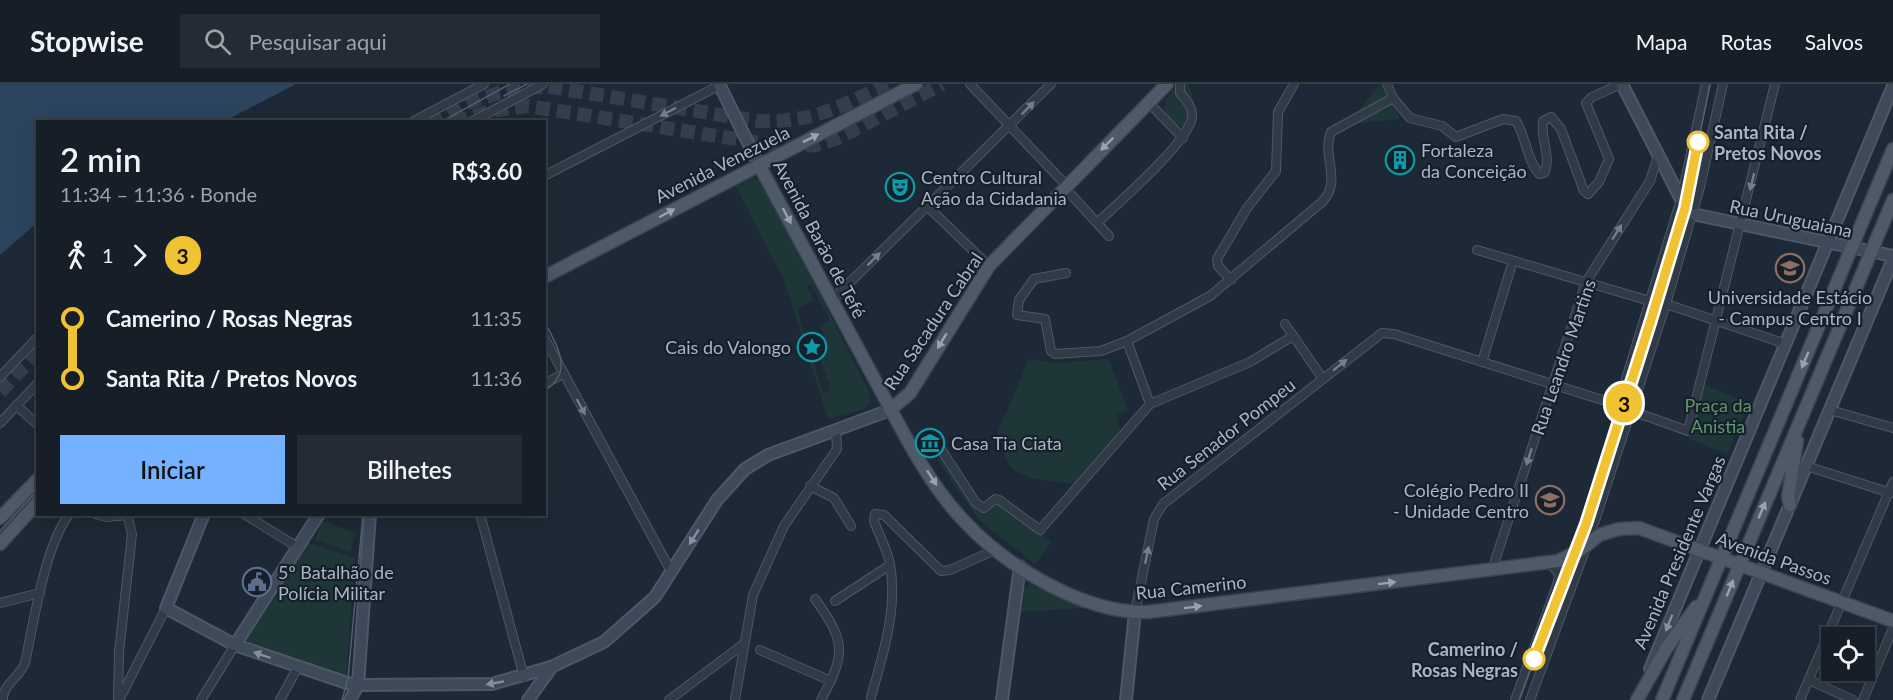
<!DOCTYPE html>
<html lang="pt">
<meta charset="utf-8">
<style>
:root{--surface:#161f28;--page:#232c34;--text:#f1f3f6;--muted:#9ea2a8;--line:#353d45;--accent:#74b1ff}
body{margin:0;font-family:Lato,sans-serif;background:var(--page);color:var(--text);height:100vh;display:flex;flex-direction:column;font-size:22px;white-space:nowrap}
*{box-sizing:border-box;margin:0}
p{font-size:20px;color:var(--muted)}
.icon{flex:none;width:33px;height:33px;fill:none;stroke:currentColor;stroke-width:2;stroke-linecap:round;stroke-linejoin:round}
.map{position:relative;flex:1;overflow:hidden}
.panel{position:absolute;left:36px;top:36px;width:510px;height:396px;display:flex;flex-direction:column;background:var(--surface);border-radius:0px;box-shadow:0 6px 24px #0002,0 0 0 2px var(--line)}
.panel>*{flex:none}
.badge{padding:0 12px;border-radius:20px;font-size:21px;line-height:39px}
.fabs{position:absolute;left:1821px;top:543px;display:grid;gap:12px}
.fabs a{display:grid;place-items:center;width:54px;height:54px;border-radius:0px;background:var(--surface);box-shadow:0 6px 24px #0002,0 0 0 2px var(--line);font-size:30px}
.map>.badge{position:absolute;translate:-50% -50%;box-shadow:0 0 0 3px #fff}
.legs{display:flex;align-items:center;gap:9px;height:66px;padding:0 24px;font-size:20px}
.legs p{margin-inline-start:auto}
.overview{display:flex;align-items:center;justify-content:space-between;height:102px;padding:0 24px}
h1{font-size:33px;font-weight:600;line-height:45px}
.cta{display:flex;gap:12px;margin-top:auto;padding:12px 24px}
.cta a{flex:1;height:69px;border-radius:0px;background:var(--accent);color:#111;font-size:24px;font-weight:600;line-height:69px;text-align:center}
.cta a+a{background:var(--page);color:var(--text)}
ul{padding:0 24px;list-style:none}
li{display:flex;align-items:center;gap:21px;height:60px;font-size:22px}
li i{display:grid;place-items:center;width:9px;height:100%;margin:0 8px;background:currentColor}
li i::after{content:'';width:15px;height:15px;margin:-8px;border:4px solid;border-radius:50%;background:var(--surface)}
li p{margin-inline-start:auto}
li:first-child i{background:linear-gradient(#0000 50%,currentColor 0)}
li:last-child i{background:linear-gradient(currentColor 50%,#0000 0)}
header{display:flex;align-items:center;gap:36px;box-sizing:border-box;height:84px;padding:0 30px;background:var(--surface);border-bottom:2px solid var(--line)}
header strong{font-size:28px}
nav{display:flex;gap:33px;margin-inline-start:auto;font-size:21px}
.search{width:420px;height:54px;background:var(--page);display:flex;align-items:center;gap:15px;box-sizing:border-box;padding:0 21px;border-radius:0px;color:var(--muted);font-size:22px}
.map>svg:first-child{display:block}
.green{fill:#1f3638;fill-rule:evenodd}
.water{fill:#2c445e}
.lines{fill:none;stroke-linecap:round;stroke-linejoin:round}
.highway-tunnel{stroke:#323e4b;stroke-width:14;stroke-dasharray:14 7;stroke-linecap:butt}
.street-casing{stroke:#4d5865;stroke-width:10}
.secondary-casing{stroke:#4d5865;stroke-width:14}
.primary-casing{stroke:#394450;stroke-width:15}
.street{stroke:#303b47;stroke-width:8}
.secondary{stroke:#3e4a5a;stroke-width:10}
.primary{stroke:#4e5a68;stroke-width:12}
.tram{stroke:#515f6f;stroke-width:1.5}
.oneway{fill:#737e8c}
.oneway2{fill:#97a3b2}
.oneway3{fill:#8490a0}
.line-1-casing{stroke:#fff;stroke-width:14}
.line-1{stroke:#f1c232;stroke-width:9}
.stop-1-dot{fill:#fff;stroke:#f1c232;stroke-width:3}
.labels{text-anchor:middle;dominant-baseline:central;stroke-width:4.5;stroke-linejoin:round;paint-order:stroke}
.stop-label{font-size:18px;font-weight:bold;fill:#a9b5c5;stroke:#16202b;text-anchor:start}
.poi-label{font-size:18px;fill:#a9b5c5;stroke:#16202b;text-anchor:start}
.street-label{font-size:18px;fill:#a9b5c5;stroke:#16202b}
.park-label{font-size:18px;fill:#60966a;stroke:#16202b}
</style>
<header>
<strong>Stopwise</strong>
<div class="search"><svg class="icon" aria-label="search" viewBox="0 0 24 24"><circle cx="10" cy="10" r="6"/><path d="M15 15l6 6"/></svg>Pesquisar aqui</div>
<nav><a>Mapa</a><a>Rotas</a><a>Salvos</a></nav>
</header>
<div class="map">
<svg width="1893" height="616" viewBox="0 0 1893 616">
<rect width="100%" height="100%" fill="#1d2936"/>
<g class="green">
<path d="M1178,0h11l5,19 -9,22 -3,2c-25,-15 -21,-24 -4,-43z"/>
<path d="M1379,1l22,34 -52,5z"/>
<path d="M753,94l9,4 108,211 -1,12 -5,4 -36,10 -44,-139 -49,-95zM811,200l19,36 -10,6 5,10 -11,5 17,49 -8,3 -26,-84 17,-9 -7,-13z"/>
<path d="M1029,275l25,4 55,-4 19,52 -12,4 5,18 -46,51c-18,-3 -53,-3 -65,-18 -7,-9 -5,-22 -13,-32z"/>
<path d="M1702,300l47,19 -22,51 -37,-15 -1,-7z"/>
<path d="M941,374l28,39 15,15 10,-10c16,5 42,30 58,40l-17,22 -56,-44 -42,-60z"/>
<path d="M322,437l34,12 -6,19 -35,-12z"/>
<path d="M307,458l48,16 -9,121 -100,-37z"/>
<path d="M1030,500l54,24 -66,4 2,-21z"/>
</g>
<path class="water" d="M0,0h296l-71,37 -187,1 -1,101 -37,32z"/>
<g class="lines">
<g class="highway-tunnel">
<path d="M429,38l41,-20 29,-9 46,-7 213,35c53,2 83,-14 129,-37"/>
<path d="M454,38l37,-11 37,-5 258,41 30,-2 22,-7 104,-54"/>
<path d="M0,308l38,-40"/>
</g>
<g class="street-casing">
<g id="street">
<path d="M970,0l96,101"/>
<path d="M1387,0l6,14"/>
<path d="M1149,19l34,35"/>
<path d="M412,38l72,-38"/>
<path d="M471,38l72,-38"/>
<path d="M544,92l176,-91"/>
<path d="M1064,103l45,49"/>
<path d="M927,122l62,60"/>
<path d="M1097,139c21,-20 92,-81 95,-106 1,-10 -6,-17 -12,-24v-9"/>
<path d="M1477,166l173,51"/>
<path d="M1066,189l-32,6 -15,21 -2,15 28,4 6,32 4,3 46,-3 26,-10 83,-45 112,-94c21,-21 -1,-46 9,-70l62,-34 17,20 32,8 14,11 47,-18 13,2c10,16 11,39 23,53l5,-1c8,-16 -4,-34 -1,-52l8,-4 10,12 23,62 4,3 11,-12 10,-23 -23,-56 6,-6 29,-13"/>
<path d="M1231,196l-13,-14 -1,-7 30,-51 29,-37 2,-59 16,-28"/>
<path d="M832,216l219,-216"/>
<path d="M1666,220l120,40"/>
<path d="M1285,240l38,55"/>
<path d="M544,253l128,236"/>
<path d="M1127,257l23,63"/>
<path d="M1482,278l31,-101"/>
<path d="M0,293l38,-40"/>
<path d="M544,300l19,-10"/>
<path d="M16,321l22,20"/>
<path d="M1830,326l63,18"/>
<path d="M1632,327l56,20 87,-347"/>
<path d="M0,339l38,-40"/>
<path d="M935,356l41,63 8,5 11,-9 4,1 41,30 110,-126 100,-42 43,-26"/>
<path d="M1806,382l85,27"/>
<path d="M810,402l24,12 17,28"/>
<path d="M95,430l12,3 20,-2"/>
<path d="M244,430l55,34"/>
<path d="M480,430l44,163"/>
<path d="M1492,486l94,-288 64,-101 8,-25"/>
<path d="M815,515c31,43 31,54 6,101"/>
<path d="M835,517l55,-36"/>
<path d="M0,519l40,-10"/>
<path d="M1135,528l19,-93 9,-15 219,-171 12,1 224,71 63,-206 25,-115"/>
<path d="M760,566l71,31"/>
<path d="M1809,596l44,20"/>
<path d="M871,613c12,-43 27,-88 19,-133 -3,-15 -11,-29 -16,-43l1,-7 9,1 57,56 9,-1 47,-21"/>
<path d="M3,616c-1,-15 17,-23 22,-37 9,-42 19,-114 44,-149"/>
<path d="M118,616l1,-48 13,-118 -5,-20"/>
<path d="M119,616l47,-92"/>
<path d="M201,616l34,-55"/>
<path d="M280,616l18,-33"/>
<path d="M669,616l76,-57"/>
<path d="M735,616l18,-105 31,-69 53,-77 -1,-18"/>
<path d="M1515,616l43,-118 1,-8 -10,-12"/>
<path d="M1530,616l57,-155 79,-241 34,-117 23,-103"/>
<path d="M1800,616l93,-218"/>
<path d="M1863,616l30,-72"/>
</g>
</g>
<g class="secondary-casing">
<g id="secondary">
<path d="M719,0l40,81"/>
<path d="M1622,0l66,129 205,43"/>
<path d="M204,430l-38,94 69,37 112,38 14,2 131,-1 59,-17 53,-25 51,-45 62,-97 28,-31 23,-14 122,-45"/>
<path d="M235,561l84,-131"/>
<path d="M1650,585l243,-583"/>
<path d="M350,616l8,-15 12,-171"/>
<path d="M528,616l23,-32"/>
<path d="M1002,616l18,-134"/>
<path d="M1126,616l9,-88"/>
<path d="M1708,616l185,-441"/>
</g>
</g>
<g class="primary-casing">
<g id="primary">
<path d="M759,81c41,76 82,152 123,228 23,43 48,93 83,129 42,45 120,92 183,90l410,-51 23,-11 18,-15 20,-6 20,-1 254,93"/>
<path d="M544,193l372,-193"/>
<path d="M890,326l20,-17 79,-127 178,-182"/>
<path d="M1790,421l-2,-8 9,-56"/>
<path d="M0,434l38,-39"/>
<path d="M0,460l38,-42"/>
<path d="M1637,616l29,-51 30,-42"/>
<path d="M1662,616l231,-551"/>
<path d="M1683,616l210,-500"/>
</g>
</g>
<use href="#street" class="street"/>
<use href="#secondary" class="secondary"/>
<use href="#primary" class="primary"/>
<g class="tram">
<path d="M504,12l23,-12"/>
<path d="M441,38l69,-38"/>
<path d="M544,237c13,24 31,52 0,70"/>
<path d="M0,447l38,-41"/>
<path d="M342,616l6,-22 15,-164"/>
<path d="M1519,616l66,-176 82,-255 18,-61 25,-124"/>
</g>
</g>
<defs><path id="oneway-solid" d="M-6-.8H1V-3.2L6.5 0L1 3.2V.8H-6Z" transform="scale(1.5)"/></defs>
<g class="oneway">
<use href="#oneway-solid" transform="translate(1028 24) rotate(-45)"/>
<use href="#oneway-solid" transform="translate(668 28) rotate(152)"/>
<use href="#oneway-solid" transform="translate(1752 98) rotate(104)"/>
<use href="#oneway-solid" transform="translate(1617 148) rotate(-58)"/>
<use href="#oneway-solid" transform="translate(874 175) rotate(-45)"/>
<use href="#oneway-solid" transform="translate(1340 281) rotate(-39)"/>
<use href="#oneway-solid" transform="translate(581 323) rotate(62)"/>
<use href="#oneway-solid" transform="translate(1529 373) rotate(108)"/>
<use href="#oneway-solid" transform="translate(1147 471) rotate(-78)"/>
</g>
<g class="oneway2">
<use href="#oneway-solid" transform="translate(811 54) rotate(-27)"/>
<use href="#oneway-solid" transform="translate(1107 60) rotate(135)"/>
<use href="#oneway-solid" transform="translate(667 129) rotate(-28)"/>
<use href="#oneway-solid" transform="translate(787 132) rotate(62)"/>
<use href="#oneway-solid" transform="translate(942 257) rotate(121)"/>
<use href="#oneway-solid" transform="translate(1805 276) rotate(113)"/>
<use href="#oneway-solid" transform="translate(932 394) rotate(57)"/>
<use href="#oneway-solid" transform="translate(1762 426) rotate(-67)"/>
<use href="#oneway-solid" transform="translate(1387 499) rotate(-7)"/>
<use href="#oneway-solid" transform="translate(1730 504) rotate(-68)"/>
<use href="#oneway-solid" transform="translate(1193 523) rotate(-7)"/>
</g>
<g class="oneway3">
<use href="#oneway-solid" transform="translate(694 453) rotate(122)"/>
<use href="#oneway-solid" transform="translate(1669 539) rotate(112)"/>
<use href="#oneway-solid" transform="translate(262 571) rotate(-161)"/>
<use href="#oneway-solid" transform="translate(495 599) rotate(170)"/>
</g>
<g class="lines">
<g class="line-1-casing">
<path id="line-1" d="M1534,575l52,-135 65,-204 34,-112 13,-66"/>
</g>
<use href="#line-1" class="line-1"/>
</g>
<defs>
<g id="building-ring" transform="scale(1.5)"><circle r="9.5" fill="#16202b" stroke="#0f9aa8" stroke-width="1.5"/><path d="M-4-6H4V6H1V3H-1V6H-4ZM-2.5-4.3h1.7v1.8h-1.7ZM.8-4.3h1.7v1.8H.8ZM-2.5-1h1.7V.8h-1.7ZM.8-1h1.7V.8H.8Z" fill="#0f9aa8"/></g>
<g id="theatre-ring" transform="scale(1.5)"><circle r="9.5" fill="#16202b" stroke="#0f9aa8" stroke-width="1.5"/><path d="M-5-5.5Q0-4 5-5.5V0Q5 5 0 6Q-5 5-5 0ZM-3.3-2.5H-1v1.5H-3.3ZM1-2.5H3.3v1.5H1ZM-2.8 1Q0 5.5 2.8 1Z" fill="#0f9aa8"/></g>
<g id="university-ring" transform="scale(1.5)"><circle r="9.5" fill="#16202b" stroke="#8d6e63" stroke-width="1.5"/><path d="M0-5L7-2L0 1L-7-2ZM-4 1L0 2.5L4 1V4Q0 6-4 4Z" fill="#8d6e63"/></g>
<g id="sight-ring" transform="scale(1.5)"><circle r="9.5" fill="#16202b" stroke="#0f9aa8" stroke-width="1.5"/><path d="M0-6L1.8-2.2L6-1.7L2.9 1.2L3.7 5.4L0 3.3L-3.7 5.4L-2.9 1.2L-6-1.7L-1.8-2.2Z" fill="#0f9aa8"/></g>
<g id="museum-ring" transform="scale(1.5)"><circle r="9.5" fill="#16202b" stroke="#0f9aa8" stroke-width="1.5"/><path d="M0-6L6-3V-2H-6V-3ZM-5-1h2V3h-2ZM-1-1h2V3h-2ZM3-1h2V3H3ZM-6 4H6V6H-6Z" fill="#0f9aa8"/></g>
<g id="school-ring" transform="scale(1.5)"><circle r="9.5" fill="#16202b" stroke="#8d6e63" stroke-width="1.5"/><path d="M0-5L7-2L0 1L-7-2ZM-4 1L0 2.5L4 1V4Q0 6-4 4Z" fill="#8d6e63"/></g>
<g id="civic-ring" transform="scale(1.5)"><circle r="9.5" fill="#16202b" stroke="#5c6f8a" stroke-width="1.5"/><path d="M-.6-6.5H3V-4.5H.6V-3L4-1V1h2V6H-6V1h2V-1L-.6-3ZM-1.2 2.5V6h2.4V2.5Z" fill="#5c6f8a"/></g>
</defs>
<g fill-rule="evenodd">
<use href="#building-ring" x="1400" y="76"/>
<use href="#theatre-ring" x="900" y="103"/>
<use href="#university-ring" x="1790" y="184"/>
<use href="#sight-ring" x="812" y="263"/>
<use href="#museum-ring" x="930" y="359"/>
<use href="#school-ring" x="1550" y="416"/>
<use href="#civic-ring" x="257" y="498"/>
</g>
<g class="stop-1-dot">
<circle cx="1698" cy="58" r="10"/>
<circle cx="1534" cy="575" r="10"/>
</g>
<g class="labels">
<g class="stop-label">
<text x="1714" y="48">Santa Rita /<tspan x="1714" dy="21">Pretos Novos</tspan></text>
<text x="1518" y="565" text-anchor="end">Camerino /<tspan x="1518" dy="21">Rosas Negras</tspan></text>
</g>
<g class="poi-label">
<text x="1421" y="66">Fortaleza<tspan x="1421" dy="21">da Conceição</tspan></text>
<text x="921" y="93">Centro Cultural<tspan x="921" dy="21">Ação da Cidadania</tspan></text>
<text x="1790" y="213" text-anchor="middle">Universidade Estácio<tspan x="1790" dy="21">- Campus Centro I</tspan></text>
<text x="791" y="263" text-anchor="end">Cais do Valongo</text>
<text x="951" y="359">Casa Tia Ciata</text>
<text x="1529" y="406" text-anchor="end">Colégio Pedro II<tspan x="1529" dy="21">- Unidade Centro</tspan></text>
<text x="278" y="488">5º Batalhão de<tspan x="278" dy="21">Polícia Militar</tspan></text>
</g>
<g class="street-label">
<text transform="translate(722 80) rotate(-27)">Avenida Venezuela</text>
<text transform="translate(1791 134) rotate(12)">Rua Uruguaiana</text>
<text transform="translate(820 155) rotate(62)">Avenida Barão de Tefé</text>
<text transform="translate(933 237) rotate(-56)">Rua Sacadura Cabral</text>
<text transform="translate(1563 273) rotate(-71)">Rua Leandro Martins</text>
<text transform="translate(1226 350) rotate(-38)">Rua Senador Pompeu</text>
<text transform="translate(1679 468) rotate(-67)">Avenida Presidente Vargas</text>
<text transform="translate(1774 474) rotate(20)">Avenida Passos</text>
<text transform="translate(1191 503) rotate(-6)">Rua Camerino</text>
</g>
<g class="park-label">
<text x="1718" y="321">Praça da<tspan x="1718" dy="21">Anistia</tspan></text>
</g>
</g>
</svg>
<div class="fabs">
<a><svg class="icon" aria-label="locate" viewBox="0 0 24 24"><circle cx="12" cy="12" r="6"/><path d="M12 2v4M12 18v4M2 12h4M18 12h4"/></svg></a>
</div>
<b class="badge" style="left:1624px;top:319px;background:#f1c232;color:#111">3</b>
<section class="panel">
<div class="overview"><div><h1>2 min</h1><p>11:34 – 11:36 · Bonde</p></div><b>R$3.60</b></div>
<div class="legs"><svg class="icon" aria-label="walk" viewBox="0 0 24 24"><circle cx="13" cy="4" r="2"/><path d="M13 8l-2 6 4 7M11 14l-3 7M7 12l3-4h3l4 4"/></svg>1<svg class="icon" aria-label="forward" viewBox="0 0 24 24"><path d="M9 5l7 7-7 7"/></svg><b class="badge" style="background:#f1c232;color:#111">3</b></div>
<ul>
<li><i style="color:#f1c232"></i><b>Camerino / Rosas Negras</b><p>11:35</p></li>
<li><i style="color:#f1c232"></i><b>Santa Rita / Pretos Novos</b><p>11:36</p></li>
</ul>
<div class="cta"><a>Iniciar</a><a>Bilhetes</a></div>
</section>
</div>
